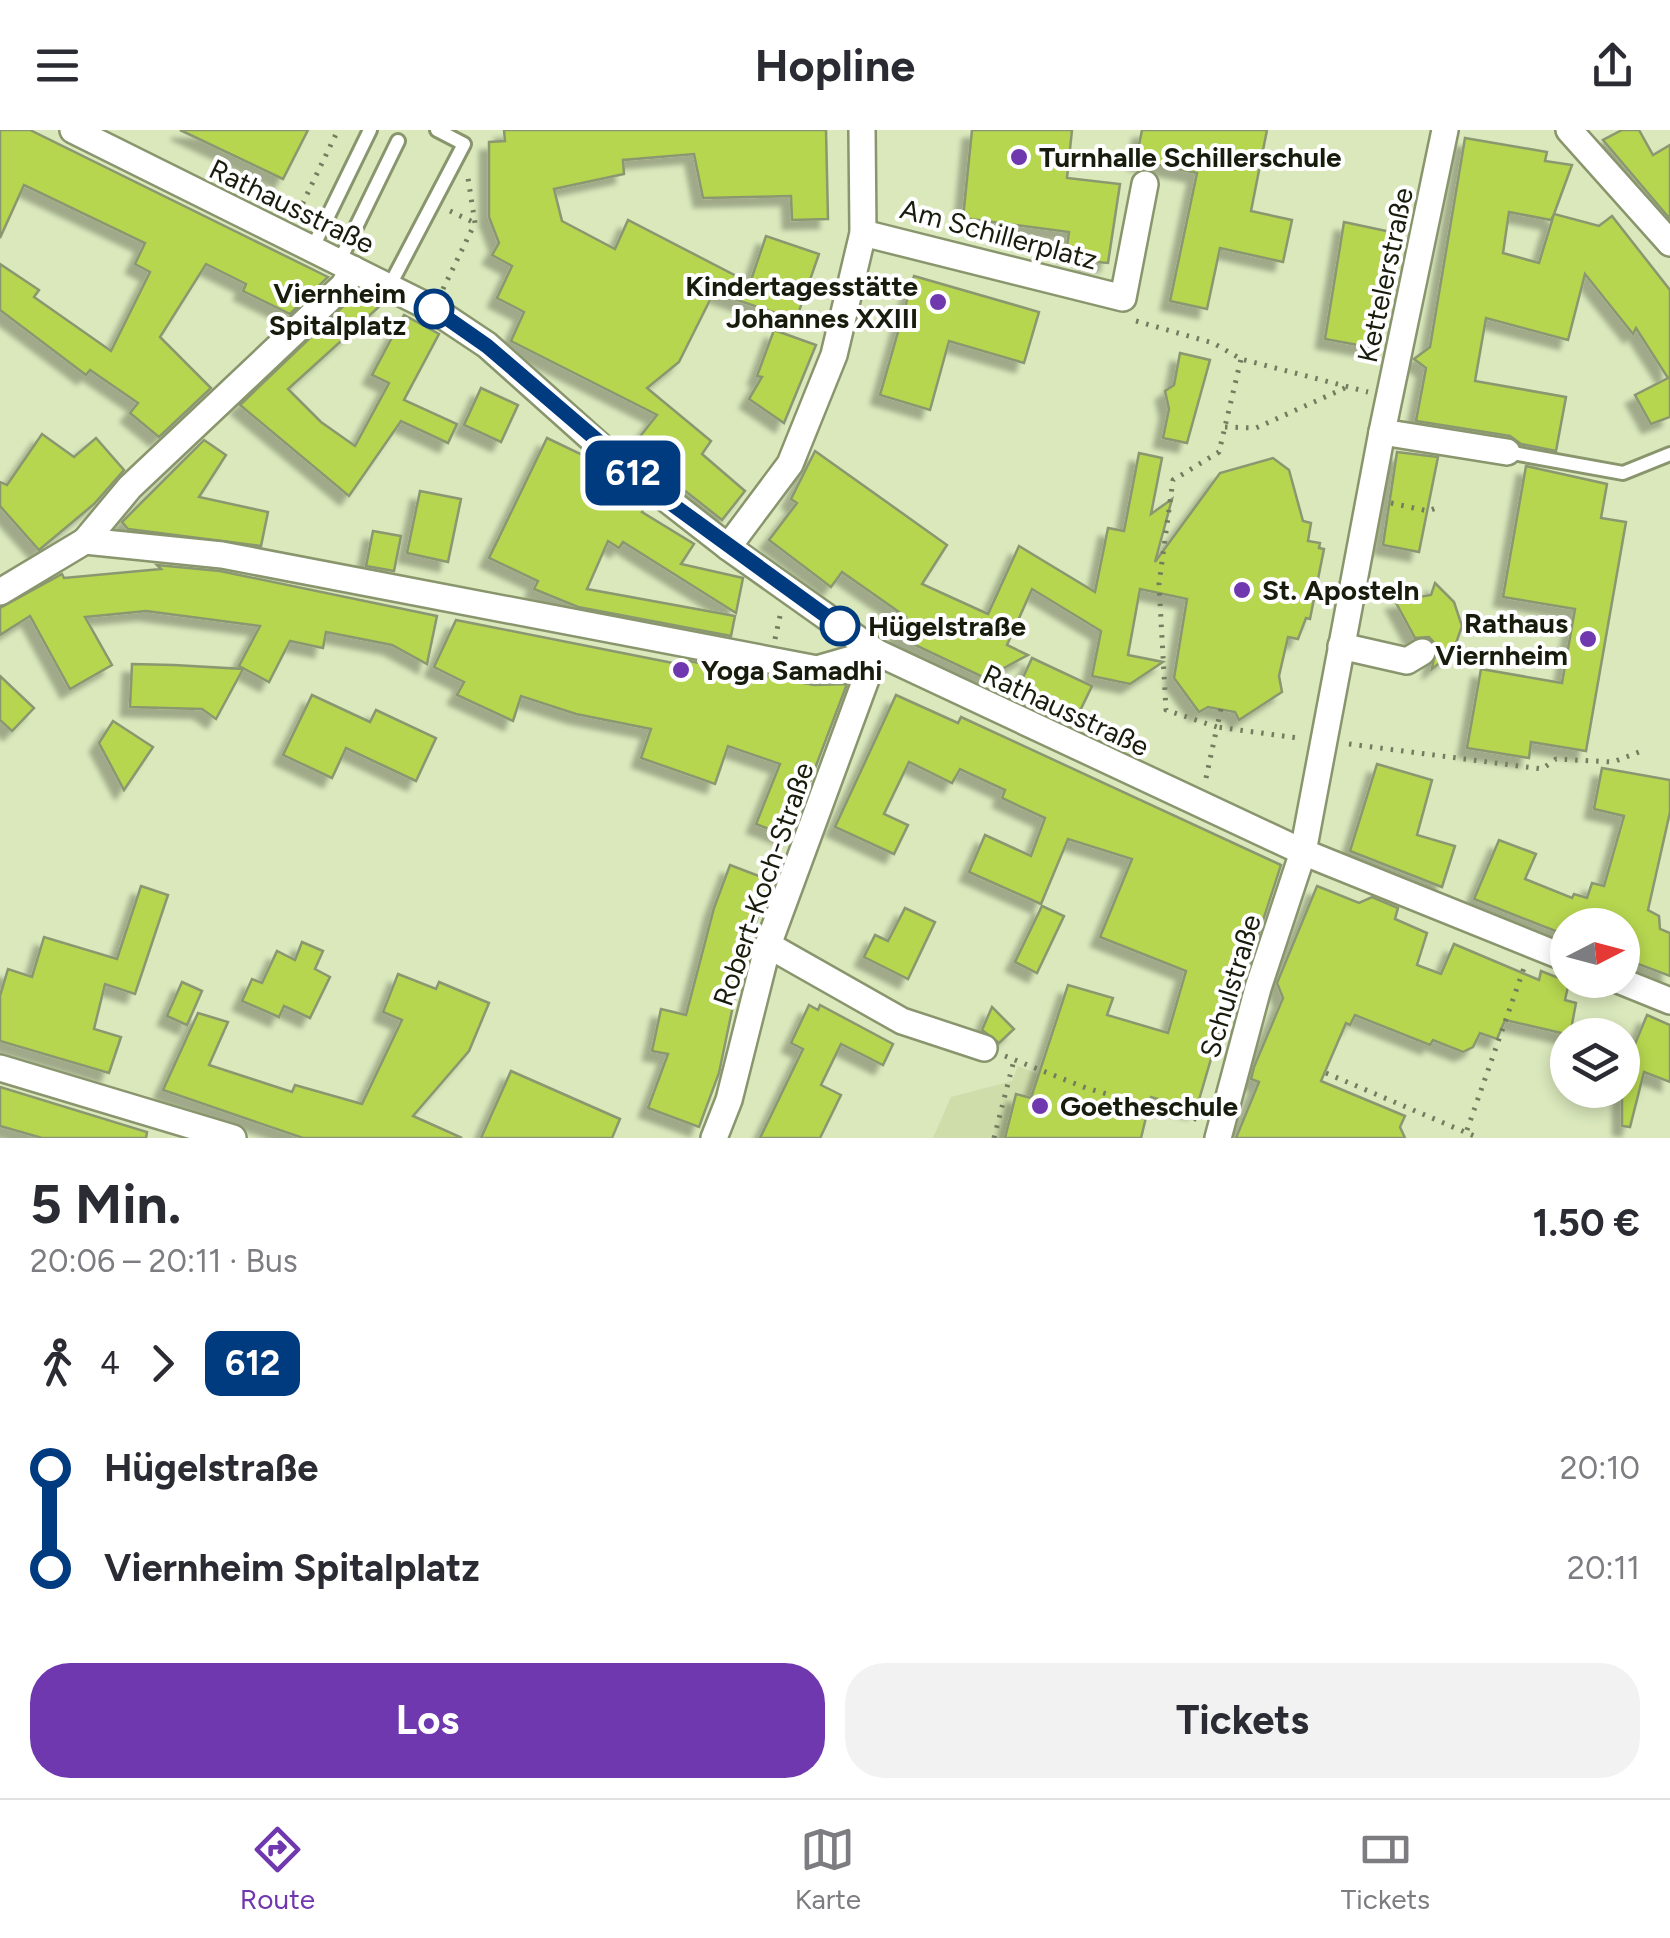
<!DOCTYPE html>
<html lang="de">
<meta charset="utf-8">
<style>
:root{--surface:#fff;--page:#f2f2f3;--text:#2b2b33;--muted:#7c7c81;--line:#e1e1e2;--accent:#7038ae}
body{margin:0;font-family:Figtree,sans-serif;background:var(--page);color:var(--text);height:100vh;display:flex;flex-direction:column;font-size:38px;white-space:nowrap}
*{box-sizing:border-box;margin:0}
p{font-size:32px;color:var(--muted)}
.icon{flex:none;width:55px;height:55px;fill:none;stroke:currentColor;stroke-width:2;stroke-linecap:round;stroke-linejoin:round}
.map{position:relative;height:1008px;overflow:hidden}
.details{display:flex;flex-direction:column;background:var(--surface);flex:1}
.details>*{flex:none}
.badge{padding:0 20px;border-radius:15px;font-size:35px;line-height:65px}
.needle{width:65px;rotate:84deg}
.buttons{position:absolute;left:1550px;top:778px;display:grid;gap:20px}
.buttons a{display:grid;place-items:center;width:90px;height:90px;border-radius:50%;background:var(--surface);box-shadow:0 5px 15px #0003;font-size:50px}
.map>.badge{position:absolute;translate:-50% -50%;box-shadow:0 0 0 5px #fff}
.legs{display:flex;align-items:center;gap:15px;height:110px;padding:0 30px;font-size:32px}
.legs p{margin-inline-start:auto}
.head{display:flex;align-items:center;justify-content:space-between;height:170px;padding:0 30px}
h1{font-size:55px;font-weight:700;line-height:75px}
.button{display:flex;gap:20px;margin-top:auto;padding:20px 30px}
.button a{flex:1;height:115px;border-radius:40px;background:var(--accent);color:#fff;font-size:40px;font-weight:700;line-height:115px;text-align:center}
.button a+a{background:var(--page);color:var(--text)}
ul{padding:0 30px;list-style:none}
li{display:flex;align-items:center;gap:35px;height:100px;font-size:38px}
li i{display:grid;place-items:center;width:15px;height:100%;margin:0 12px;background:currentColor}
li i::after{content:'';width:25px;height:25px;margin:-12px;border:8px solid;border-radius:50%;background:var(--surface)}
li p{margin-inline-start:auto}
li:first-child i{background:linear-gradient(#0000 50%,currentColor 0)}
li:last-child i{background:linear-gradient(currentColor 50%,#0000 0)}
header{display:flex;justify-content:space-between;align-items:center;height:130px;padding:0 30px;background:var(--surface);font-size:45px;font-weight:700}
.menu{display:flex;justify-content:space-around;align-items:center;height:140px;border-top:2px solid var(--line);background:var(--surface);font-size:28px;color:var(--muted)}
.menu a{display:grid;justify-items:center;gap:5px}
.menu .selected{color:var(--accent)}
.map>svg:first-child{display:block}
.built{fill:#ceddaa}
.building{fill:#b6d64f;stroke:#8b976f;stroke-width:2.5;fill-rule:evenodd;filter:url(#shadow)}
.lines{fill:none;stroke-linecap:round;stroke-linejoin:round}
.lane-casing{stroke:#89956d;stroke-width:18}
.street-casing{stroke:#89956d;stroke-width:30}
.path{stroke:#737c5f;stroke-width:5;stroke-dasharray:2.5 8;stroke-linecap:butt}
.lane{stroke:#fff;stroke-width:12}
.street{stroke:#fff;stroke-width:25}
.line-1-casing{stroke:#fff;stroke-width:22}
.line-1{stroke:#003b80;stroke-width:15}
.poi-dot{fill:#7038ae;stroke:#fff;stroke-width:4}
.stop-1-dot{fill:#fff;stroke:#003b80;stroke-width:5}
.labels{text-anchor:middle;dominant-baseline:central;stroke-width:8;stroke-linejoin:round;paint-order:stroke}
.poi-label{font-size:28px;font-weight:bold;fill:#181c0c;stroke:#fff;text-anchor:start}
.street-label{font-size:28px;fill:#181c0c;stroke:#fff}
.stop-label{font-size:28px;font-weight:bold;fill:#181c0c;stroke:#fff;text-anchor:end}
</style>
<header><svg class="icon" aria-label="menu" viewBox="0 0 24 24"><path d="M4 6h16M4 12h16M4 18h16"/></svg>Hopline<svg class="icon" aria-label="share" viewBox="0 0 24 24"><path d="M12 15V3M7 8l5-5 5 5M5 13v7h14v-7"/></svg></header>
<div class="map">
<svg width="1670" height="1008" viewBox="0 0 1670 1008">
<defs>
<filter id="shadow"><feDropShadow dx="-9" dy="9" stdDeviation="2.5" flood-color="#0004"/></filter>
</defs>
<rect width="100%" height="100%" fill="#dae8bc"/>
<path class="built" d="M1018,936l67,27 62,17 -6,28h-208l18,-41 61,-16z"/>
<g class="building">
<path d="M0,0h30l298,147 -38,37 -47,-23 3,-7 -40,-20 -46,73 51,51 -52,49 -29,-24 8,-10 -48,-33 -4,5 -86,-65v-46l39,26 -5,7 77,54 39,-79 -15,-8 10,-21 -121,-58 -24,53z"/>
<path d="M180,0h128l-25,49z"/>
<path d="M504,0h322l2,89 -36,1 -1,-24 -88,2 -9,-44 -71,6 1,14 -70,15 8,32 53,28 13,-29 122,63 16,-47 53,18 -23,66 -82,-28 -35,70 -32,26 64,53 -9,13 43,37 -23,29 -91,-72 26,-33 -146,-74 13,-29 -27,-14 15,-32 -20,-11 7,-12 -10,-26v-75l16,-1z"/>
<path d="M972,0h100l-5,48 53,6 -12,79 -23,-2 1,-6 -20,-2 3,-21 -106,-14z"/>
<path d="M1142,0h125l-16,81 41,9 -9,42 -63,-14 -13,61 -37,-8 27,-128 -61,-13z"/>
<path d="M1622,0h17l14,25 17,-10v74l-67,-79z"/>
<path d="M1465,8l82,14 -2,9 27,4 -18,49 45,12 13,-10 58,74v127l-19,7 -16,-29 33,-17 -32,-50 -3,6 -48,-60 -17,66 -82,-22 -11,63 91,16 -10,54 -35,-7 -11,-8 -94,-15 10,-53 -12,-9 16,-12zM1509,82l42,8 3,-6 -15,49 -36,-10z"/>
<path d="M1344,92l47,10 -22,115 -44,-8z"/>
<path d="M914,146l125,36 -15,51 -75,-22 -19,69 -50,-15z"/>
<path d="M358,162l24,12 -94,85 33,33 34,24 34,-63 -17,-8 32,-60 35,19 -35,66 53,24 -9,19 -47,-22 -52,75 -109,-91z"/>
<path d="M774,200l42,15 -32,78 -35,-24 13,-22 -5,-1z"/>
<path d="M1180,223l30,7 -23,83 -24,-5 6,-29 -4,-18 9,-6z"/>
<path d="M481,258l37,17 -17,37 -37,-17z"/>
<path d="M42,304l32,23 22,-19 28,32 -30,34 -55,46 -39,-44v-24l7,3z"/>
<path d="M547,308l42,20 -4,9 61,38 -4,7 52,32 -13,20 62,14 -7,35 -113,-71 -4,6 -11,-7 -21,48 148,27 -4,20 -153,-29 -44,-18 4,-8 -49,-23z"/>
<path d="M204,310l22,15 -27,42 69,15 -7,34 -133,-17 -6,-7z"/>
<path d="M815,321l132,94 -25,39 66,30 31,-68 76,46 13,-64 16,3 15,-78 23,5 -11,56 21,-15 -17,63 65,-89 53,-15 16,12 14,51 8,2 -3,18 12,2 -1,5 5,1 -14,70 -4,-1 -8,21 -10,-2 -9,39 3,16 -43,28 -4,-8 -27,-5 -9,5 -25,-34 13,-79 -47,-10 -12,66 35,7 -33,22 -38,-8 9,-45 -69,-42 -25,56 21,10 -43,23 -89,-42 10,-19 -64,-45 -11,15 -62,-47 28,-37 -6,-4z"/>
<path d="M1397,322l41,5 -19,95 -36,-7z"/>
<path d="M1526,336l81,18 -6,34 25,4 -40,229 -55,-9 -2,16 -62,-10 14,-79 81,14 13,-74 -72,-12z"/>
<path d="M420,361l41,8 -13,63 -41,-9z"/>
<path d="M373,401l28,5 -7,35 -28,-5z"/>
<path d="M157,435l63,6 217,45 -10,48 -35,-19 -66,-13 -3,16 -33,-7 -21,41 -30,-16 21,-40 -114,-15 -61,6 27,48 -42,24 -40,-73 -30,19v-27l62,-34 2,4 97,-9z"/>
<path d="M1435,453l19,19 8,24 -9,26 -21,17 4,-24 -7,-8 -14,1 -20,-37 36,-6z"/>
<path d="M456,490l232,46 1,-5 125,24 33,-1 -58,153 -33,-13 24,-60 -52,-18 -13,38 -74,-26 10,-29 -75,-15 -55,-18 -8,25 -56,-26 7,-13 -30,-15z"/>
<path d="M1032,528l60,28 -17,35 -59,-28z"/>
<path d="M132,534l42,1 69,4 -27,50 -14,-10 -72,-2z"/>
<path d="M0,546l34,32 -22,23 -12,-11z"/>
<path d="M312,565l58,27 6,-12 60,28 -20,43 -70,-33 -14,30 -49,-23z"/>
<path d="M896,565l62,28 3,-6 320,148 -34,105 -9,-3 -42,143 -45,-13 -10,41h-136l11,-44 15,4 37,-113 45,13 -6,17 61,18 18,-62 -86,-34 32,-78 -64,-20 -27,65 -72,-32 16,-37 46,21 14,-38 -43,-20 3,-8 -45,-21 -8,14 -43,-21 -25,52 24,11 -14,29 -59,-27z"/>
<path d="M113,591l40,26 -29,43 -25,-47z"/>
<path d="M1377,634l55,16 -15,55 38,11 -13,41 -92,-36z"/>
<path d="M1602,638l68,12v32l-22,98 11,6 1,13 10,4v43l-48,-18v-33h-54v11l-94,-37 25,-59 37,14 -11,25 47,19 2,-4 13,4 5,-15 12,3 20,-70 -30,-7z"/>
<path d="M730,735l42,16 -28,72 -25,120 -20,54 -51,-19 20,-54 -16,-3 9,-42 25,6 28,-107z"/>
<path d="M141,756l27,9 -33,99 -30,-10 -11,45 27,8 -12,36 -109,-32v-45l8,-27 24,8 12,-40 73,22z"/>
<path d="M1317,756l42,17 13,-6 26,11 -3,11 32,14 -10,32 24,9 13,-30 85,36 2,-9 28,11 -4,18 11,3 -6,32 -65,-15 -8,19 -17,-6 -7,14 -10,5 -30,-12 -3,5 -75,-30 -5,10 -4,-2 -25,58 84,35 -5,11 5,11h-169l23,-56 -8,-3 3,-12 29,-69 -6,-15z"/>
<path d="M1042,776l22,10 -27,57 -22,-11z"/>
<path d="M905,778l30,14 -27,57 -44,-22 11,-22 13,6z"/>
<path d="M302,812l21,9 -8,18 15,8 -20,41 -26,-12 -5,11 -37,-16 10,-22 10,4 15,-32 18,9z"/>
<path d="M398,844l38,15 3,-7 50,21 -20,48 -56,65 49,22h-159l-140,-48 35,-77 30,9 -19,43 83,27 3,-7 67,19 40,-84 -19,-8z"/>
<path d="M182,852l20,9 -15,34 -20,-9z"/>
<path d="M809,875l9,5 2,-5 73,39 -10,21 -42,-21 -20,41 20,10 -21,43h-60l43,-89 -12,-6z"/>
<path d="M992,877l22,22 -15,14 -17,-13z"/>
<path d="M1647,885l23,10v57l-26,-10 -14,55 -8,-1v-74l8,4z"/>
<path d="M511,941l109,48 -8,19h-131z"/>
<path d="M0,957l147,45 -1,6h-104l-42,-12z"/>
</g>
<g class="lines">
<g class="lane-casing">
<g id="lane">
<path d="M312,119l58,-119"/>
<path d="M339,132l59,-121"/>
<path d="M389,157l75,-143 -27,-14"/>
<path d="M1507,322l116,21 47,-19"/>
</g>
</g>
<g class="street-casing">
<g id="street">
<path d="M73,0l360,179 54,36 123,110 118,92 148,105 427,200 265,107"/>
<path d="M1445,0l-63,302 125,20"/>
<path d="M1569,0l101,113"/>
<path d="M863,103l260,65 22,-114"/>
<path d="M85,411l45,-54 214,-202 9,-16"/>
<path d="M728,417l62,-83 44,-109 29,-122 -1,-103"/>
<path d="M0,462l85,-51 137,14 595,114 59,-17"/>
<path d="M1341,516l66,15 15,-9"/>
<path d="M768,815l134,76 82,27"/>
<path d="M1618,850l52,21"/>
<path d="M0,938l233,70"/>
<path d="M714,1008l15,-38 39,-155 108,-293"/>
<path d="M1218,1008l40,-150 45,-136 79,-420"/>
</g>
</g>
<g class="path">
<path d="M450,81l25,12"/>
<path d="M298,83l40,-83"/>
<path d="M443,159l32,-66 -7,-45"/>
<path d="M1136,191l77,22 28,16 127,33"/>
<path d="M1225,297l31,1 89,-40"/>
<path d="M1391,373l37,8 8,-3"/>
<path d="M775,509l5,-23"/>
<path d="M1221,579l-4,18 81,11"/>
<path d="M1349,614l193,25 14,-10 57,3 26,-10"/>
<path d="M1206,648l11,-51 -51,-17 -7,-126 14,-104 46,-28 22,-93"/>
<path d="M1005,926l81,32 113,32"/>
<path d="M1326,943l153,65"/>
<path d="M1467,1000l57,-162"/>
<path d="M994,1008l20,-78"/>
</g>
<use href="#lane" class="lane"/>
<use href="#street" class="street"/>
</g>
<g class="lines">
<g class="line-1-casing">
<path id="line-1" d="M434,179l53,37 182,156 171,124"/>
</g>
<use href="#line-1" class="line-1"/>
</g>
<g class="poi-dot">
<circle cx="1019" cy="27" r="10"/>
<circle cx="938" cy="172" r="10"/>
<circle cx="1242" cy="460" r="10"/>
<circle cx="1588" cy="509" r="10"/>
<circle cx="681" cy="540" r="10"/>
<circle cx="1040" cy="976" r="10"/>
</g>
<g class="stop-1-dot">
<circle cx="434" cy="179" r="18"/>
<circle cx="840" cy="496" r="18"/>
</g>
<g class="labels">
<g class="poi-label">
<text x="1039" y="27">Turnhalle Schillerschule</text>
<text x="918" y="156" text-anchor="end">Kindertagesstätte<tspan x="918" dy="32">Johannes XXIII</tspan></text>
<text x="1262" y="460">St. Aposteln</text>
<text x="1568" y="493" text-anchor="end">Rathaus<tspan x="1568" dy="32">Viernheim</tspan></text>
<text x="701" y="540">Yoga Samadhi</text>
<text x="1060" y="976">Goetheschule</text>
</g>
<g class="street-label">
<text transform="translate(292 76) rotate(26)">Rathausstraße</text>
<text transform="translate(999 104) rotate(15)">Am Schillerplatz</text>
<text transform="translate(1385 145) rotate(-78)">Kettelerstraße</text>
<text transform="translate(1066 580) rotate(25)">Rathausstraße</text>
<text transform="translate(763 754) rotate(-71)">Robert-Koch-Straße</text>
<text transform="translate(1230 856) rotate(-73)">Schulstraße</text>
</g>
<g class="stop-label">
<text x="406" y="163">Viernheim<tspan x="406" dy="32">Spitalplatz</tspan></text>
<text x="868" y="496" text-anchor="start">Hügelstraße</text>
</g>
</g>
</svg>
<div class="buttons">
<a><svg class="needle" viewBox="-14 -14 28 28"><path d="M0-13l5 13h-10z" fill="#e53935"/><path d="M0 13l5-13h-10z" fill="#7c7c81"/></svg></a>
<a><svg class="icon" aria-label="layers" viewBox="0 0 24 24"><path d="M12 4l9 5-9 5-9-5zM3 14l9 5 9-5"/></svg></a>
</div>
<b class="badge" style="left:633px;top:343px;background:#003b80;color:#fff">612</b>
</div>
<section class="details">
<div class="head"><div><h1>5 Min.</h1><p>20:06 – 20:11 · Bus</p></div><b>1.50 €</b></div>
<div class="legs"><svg class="icon" aria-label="walk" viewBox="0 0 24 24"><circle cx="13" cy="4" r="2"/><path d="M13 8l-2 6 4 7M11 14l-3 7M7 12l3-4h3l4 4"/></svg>4<svg class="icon" aria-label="forward" viewBox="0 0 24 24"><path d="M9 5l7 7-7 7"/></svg><b class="badge" style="background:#003b80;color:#fff">612</b></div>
<ul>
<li><i style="color:#003b80"></i><b>Hügelstraße</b><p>20:10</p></li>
<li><i style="color:#003b80"></i><b>Viernheim Spitalplatz</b><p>20:11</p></li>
</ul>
<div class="button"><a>Los</a><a>Tickets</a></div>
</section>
<nav class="menu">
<a class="selected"><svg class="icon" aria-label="directions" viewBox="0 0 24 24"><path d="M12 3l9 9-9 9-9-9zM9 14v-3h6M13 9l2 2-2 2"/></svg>Route</a>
<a><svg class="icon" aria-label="map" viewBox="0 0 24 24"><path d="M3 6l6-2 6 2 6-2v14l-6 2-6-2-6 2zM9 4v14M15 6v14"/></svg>Karte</a>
<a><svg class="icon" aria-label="tickets" viewBox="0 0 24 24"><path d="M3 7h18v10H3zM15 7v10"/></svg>Tickets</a>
</nav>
